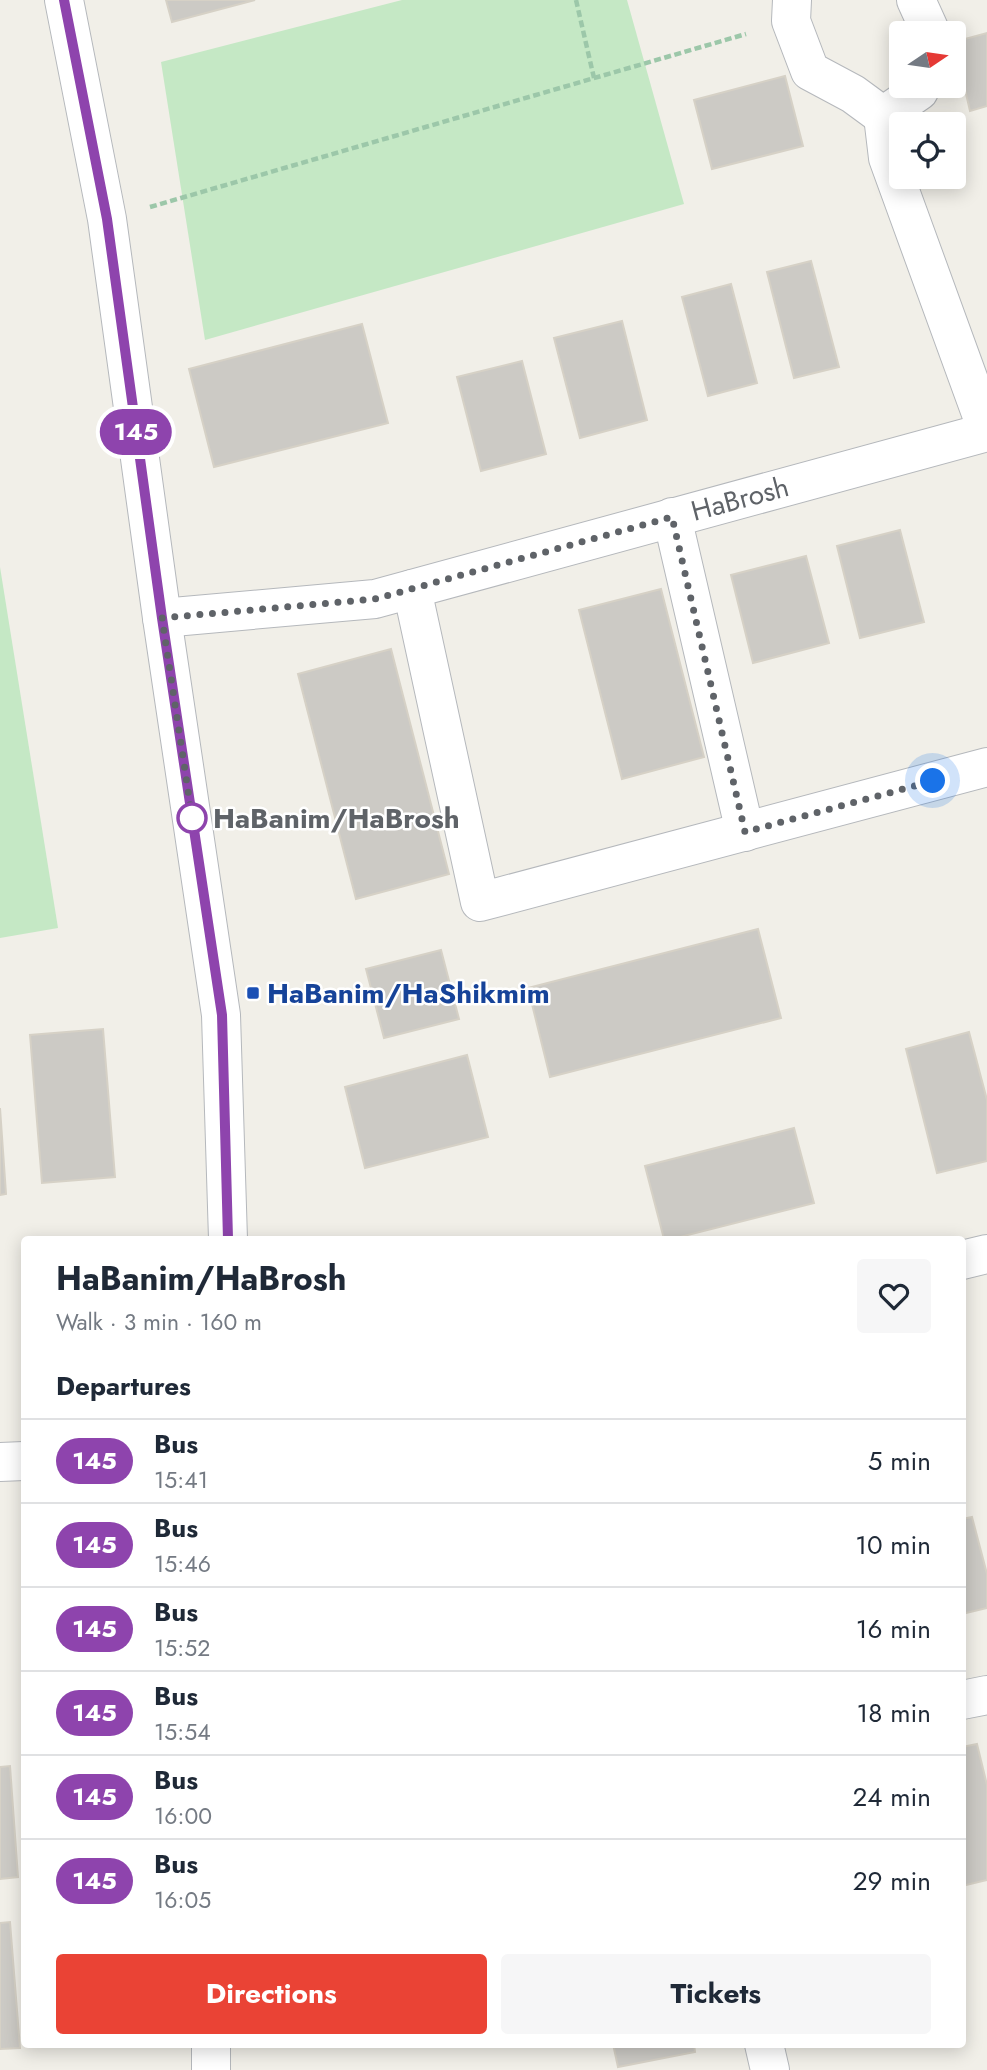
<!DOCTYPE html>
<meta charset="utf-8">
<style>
:root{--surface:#fff;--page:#f6f6f7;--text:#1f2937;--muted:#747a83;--line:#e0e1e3;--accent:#ea4335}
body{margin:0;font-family:Jost,sans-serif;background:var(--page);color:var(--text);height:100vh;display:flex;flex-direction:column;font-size:26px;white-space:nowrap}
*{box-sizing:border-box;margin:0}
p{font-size:23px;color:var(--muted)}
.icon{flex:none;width:38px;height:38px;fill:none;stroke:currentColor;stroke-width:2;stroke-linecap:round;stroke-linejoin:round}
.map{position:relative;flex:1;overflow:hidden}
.details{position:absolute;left:21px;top:1236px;width:945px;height:812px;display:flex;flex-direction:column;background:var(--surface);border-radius:7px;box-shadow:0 4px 18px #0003}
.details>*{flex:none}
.badge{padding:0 14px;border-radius:23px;font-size:24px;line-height:46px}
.needle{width:46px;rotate:77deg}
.controls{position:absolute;left:889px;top:21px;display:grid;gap:14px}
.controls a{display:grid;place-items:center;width:77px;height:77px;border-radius:7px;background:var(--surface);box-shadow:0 4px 18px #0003;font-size:35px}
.you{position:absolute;width:35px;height:35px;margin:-18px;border:5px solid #fff;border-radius:50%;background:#1a73e8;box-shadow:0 0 0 10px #1a73e833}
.map>.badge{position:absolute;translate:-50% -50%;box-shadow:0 0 0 4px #fff}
h2{padding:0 35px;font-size:26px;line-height:63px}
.round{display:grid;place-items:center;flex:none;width:74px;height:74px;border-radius:7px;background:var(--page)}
.headline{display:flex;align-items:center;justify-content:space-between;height:119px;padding:0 35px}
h1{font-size:33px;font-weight:700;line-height:52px}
.primary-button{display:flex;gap:14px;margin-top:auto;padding:14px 35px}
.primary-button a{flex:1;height:80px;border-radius:7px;background:var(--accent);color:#fff;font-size:28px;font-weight:700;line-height:80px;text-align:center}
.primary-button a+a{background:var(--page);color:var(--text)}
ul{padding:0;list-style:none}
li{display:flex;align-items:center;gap:21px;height:84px;padding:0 35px;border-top:2px solid var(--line)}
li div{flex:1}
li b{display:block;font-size:26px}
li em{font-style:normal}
li .badge{min-width:77px;font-weight:700;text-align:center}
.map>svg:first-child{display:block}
.green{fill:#c5e8c5}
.building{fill:#cccac5;stroke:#d6d1c6;stroke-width:2}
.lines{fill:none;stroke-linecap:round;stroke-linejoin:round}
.minor-casing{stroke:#b5b8bc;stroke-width:40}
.tertiary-casing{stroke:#b5b8bc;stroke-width:40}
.path{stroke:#9cc7a9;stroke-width:4.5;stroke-dasharray:7 3.5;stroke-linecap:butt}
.minor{stroke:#fff;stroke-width:38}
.tertiary{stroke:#fff;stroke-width:38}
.line-casing{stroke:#fff;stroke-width:16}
.line{stroke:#8e44ad;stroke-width:10}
.walk{stroke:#5f6368;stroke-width:7;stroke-dasharray:0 12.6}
.stop-dot{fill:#fff;stroke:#8e44ad;stroke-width:3.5}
.transit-dot{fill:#1a4fb4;stroke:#fff;stroke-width:2.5}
.labels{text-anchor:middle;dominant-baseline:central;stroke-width:5;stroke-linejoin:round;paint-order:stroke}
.street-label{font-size:28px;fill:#5f6368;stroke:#fff}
.stop-label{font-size:28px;font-weight:bold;fill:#5f6368;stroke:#fff;text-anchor:start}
.transit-label{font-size:28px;font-weight:bold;fill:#164399;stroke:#fff;text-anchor:start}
</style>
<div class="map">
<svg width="987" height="2070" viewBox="0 0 987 2070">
<rect width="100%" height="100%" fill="#f1efe8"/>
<g class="green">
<path d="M402,0h225l57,204 -479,136 -44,-278z"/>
<path d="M0,567l58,361 -58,10z"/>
</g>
<g class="building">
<path d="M166,0h89l-83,22z"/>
<path d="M987,33v73l-17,5 -16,-69z"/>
<path d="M785,76l18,70 -91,23 -18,-69z"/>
<path d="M811,261l28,106 -45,11 -27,-106z"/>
<path d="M731,284l26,99 -49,13 -26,-99z"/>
<path d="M622,321l25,99 -67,18 -26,-100z"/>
<path d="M362,324l26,99 -174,44 -25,-98z"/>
<path d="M522,361l24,93 -65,17 -24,-94z"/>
<path d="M900,530l24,92 -64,16 -23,-92z"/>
<path d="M806,556l23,87 -76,20 -22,-88z"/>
<path d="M661,589l43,168 -82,22 -43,-169z"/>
<path d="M391,649l58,225 -93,25 -58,-225z"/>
<path d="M758,929l23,89 -231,59 -22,-89z"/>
<path d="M441,950l18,69 -75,19 -18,-69z"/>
<path d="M103,1029l12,148 -73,6 -12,-148z"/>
<path d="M969,1032l18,68v61l-50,12 -31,-124z"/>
<path d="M467,1055l21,82 -123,31 -20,-81z"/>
<path d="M0,1108l6,86 -6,1z"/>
<path d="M794,1128l20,75 -142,36h-8l-19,-73z"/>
<path d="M972,1517l15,57v34l-25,6v-95z"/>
<path d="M977,1744l10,41v95l-25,6v-139z"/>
<path d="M10,1766l8,111 -18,2v-112z"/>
<path d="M10,1922l10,126 -20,1v-126z"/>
<path d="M613,2044h81l1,8 -77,15z"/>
</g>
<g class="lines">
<g class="minor-casing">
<g id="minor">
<path d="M792,0l-1,21 19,50 43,23 30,22"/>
<path d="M916,0l15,33"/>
<path d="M921,86l-2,5 -36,25 5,42 99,272"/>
<path d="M672,517l73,315"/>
<path d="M412,589l68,313 507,-135"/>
<path d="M162,618l213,-19 612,-167"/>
<path d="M0,1462l24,-1"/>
<path d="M962,1700l25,-5"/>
<path d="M764,2044l6,26"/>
</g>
</g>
<g class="tertiary-casing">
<g id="tertiary">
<path d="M64,0l43,219 55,399 59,397 7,224"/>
<path d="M962,1260l25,-6"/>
<path d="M211,2070v-26"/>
</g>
</g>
<g class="path">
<path d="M576,0l18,78"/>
<path d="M150,207l596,-173"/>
</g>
<use href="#minor" class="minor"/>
<use href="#tertiary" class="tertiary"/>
</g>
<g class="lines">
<g class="line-casing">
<path id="line" d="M64,0l43,219 55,399 60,397 6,224"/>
</g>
<use href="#line" class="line"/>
<path class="walk" d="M192,818l2,12 -32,-212 213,-19 297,-82 73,315 188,-51"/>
</g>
<circle class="stop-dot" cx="192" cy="818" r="14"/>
<rect class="transit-dot" x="246" y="986" width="14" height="14" rx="3.5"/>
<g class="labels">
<g class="street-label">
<text transform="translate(740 499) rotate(-15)">HaBrosh</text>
</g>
<g class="stop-label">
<text x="213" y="818">HaBanim/HaBrosh</text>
</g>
<g class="transit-label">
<text x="267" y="993">HaBanim/HaShikmim</text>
</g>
</g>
</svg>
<div class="controls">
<a><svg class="needle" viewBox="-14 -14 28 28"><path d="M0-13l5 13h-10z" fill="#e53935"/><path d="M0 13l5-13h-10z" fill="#747a83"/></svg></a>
<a><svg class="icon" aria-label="locate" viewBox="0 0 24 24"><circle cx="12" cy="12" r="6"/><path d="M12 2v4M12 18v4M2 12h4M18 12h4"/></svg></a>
</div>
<div class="you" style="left:933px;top:781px"></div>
<b class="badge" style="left:136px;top:432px;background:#8e44ad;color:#fff">145</b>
<section class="details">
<div class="headline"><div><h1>HaBanim/HaBrosh</h1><p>Walk · 3 min · 160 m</p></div><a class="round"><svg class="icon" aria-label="heart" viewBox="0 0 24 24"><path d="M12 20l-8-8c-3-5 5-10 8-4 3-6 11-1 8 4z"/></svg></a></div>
<h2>Departures</h2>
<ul>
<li><span class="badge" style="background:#8e44ad;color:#fff">145</span><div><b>Bus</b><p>15:41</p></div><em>5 min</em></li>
<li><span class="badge" style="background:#8e44ad;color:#fff">145</span><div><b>Bus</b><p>15:46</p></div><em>10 min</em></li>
<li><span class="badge" style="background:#8e44ad;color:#fff">145</span><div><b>Bus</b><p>15:52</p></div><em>16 min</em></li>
<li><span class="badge" style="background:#8e44ad;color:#fff">145</span><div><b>Bus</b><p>15:54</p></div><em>18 min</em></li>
<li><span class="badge" style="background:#8e44ad;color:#fff">145</span><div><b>Bus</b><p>16:00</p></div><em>24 min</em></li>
<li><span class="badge" style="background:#8e44ad;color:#fff">145</span><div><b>Bus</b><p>16:05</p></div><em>29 min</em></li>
</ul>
<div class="primary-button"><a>Directions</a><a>Tickets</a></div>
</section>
</div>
